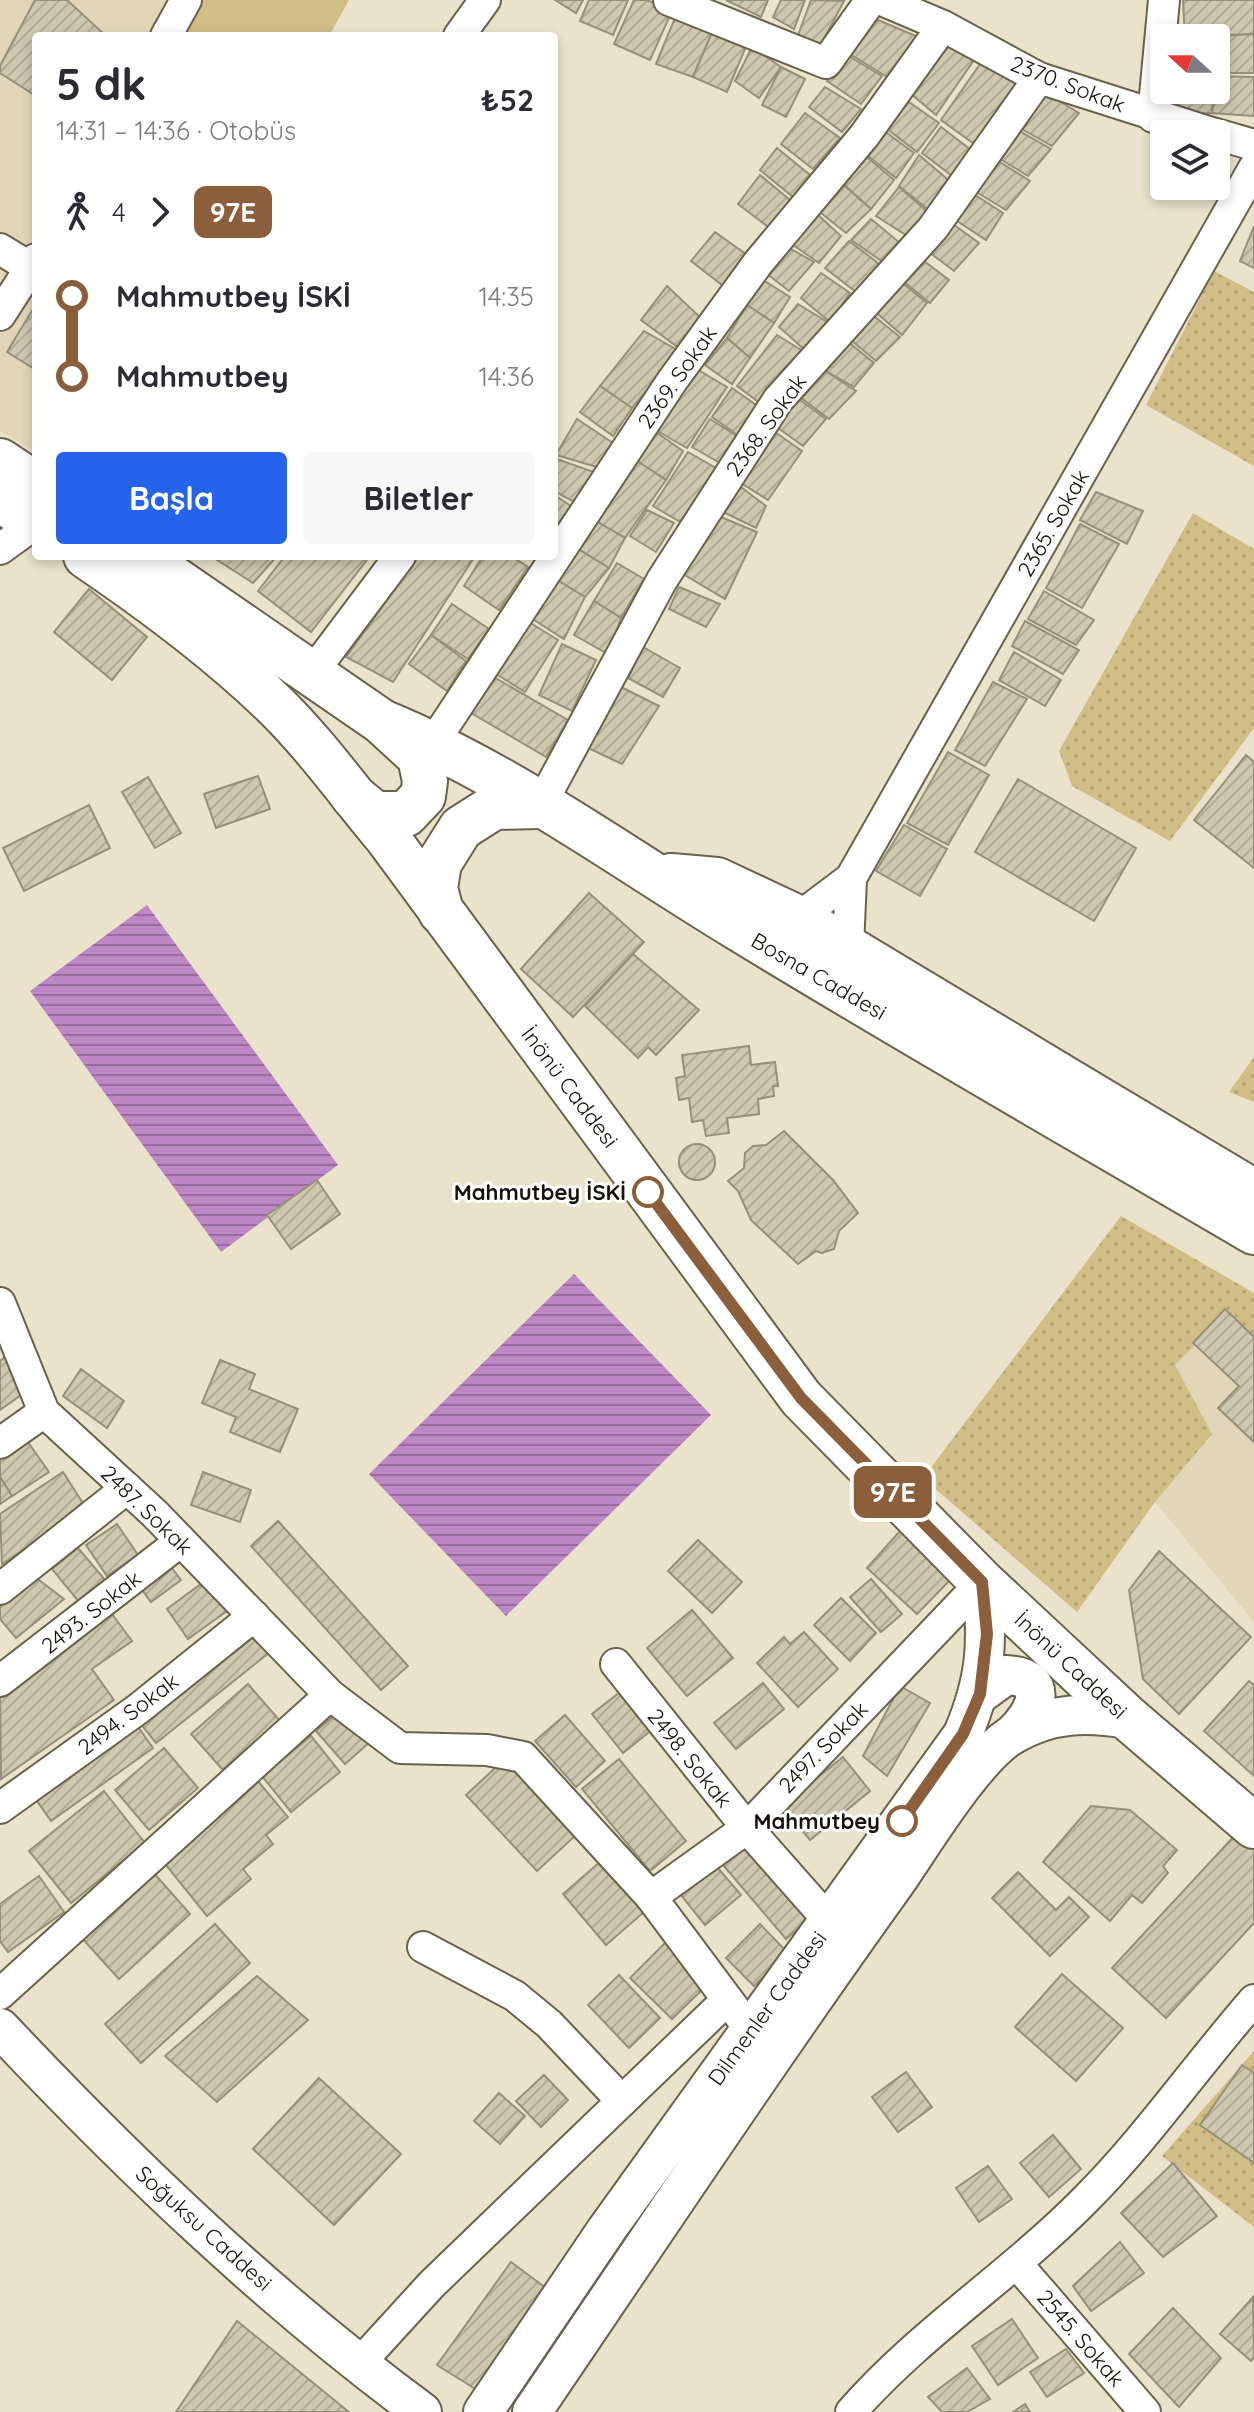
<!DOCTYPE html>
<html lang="tr">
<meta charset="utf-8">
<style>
:root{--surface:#fff;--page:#f7f7f7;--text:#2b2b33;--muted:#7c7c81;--accent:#2563eb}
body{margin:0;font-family:Quicksand,sans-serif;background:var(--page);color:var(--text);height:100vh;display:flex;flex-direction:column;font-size:30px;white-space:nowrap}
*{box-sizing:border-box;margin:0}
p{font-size:26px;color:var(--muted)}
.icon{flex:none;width:44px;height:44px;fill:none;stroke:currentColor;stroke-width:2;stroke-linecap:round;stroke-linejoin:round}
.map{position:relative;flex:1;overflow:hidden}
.details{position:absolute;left:32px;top:32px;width:526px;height:528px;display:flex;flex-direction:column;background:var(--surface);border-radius:8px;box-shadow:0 4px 12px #0003}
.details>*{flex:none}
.badge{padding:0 16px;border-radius:12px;font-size:28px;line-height:52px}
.needle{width:52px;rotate:291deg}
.tools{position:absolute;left:1150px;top:24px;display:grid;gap:16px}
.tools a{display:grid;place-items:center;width:80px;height:80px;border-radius:8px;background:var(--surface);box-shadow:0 4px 12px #0003;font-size:40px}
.map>.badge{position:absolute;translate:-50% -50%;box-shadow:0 0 0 4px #fff}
.legs{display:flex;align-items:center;gap:12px;height:88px;padding:0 24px;font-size:26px}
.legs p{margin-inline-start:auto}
.headline{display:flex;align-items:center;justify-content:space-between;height:136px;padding:0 24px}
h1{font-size:44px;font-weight:800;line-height:60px}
.button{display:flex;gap:16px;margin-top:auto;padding:16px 24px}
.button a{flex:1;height:92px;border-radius:8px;background:var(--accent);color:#fff;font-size:32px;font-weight:800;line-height:92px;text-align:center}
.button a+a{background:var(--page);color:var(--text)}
ul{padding:0 24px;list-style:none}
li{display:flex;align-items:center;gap:28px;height:80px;font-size:30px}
li i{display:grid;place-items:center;width:12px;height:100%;margin:0 10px;background:currentColor}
li i::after{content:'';width:20px;height:20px;margin:-10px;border:6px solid;border-radius:50%;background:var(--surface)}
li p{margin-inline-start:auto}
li:first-child i{background:linear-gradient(#0000 50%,currentColor 0)}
li:last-child i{background:linear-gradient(currentColor 50%,#0000 0)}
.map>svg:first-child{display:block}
.built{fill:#e1d7b8}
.grass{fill:url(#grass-dots)}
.pitch{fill:#d0be86}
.water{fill:url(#water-rules)}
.building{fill:url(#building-hatch);stroke:#968f79;stroke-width:2}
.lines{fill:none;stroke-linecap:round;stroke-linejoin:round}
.minor-casing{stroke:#69624d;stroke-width:34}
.tertiary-casing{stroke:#69624d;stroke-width:42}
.primary-casing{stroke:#69624d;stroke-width:48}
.minor{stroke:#fff;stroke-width:30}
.tertiary{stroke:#fff;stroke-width:38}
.primary{stroke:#fff;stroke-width:44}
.line-1-casing{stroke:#fff;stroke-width:18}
.line-1{stroke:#8b5e3c;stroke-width:12}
.stop-1-dot{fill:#fff;stroke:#8b5e3c;stroke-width:4}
.labels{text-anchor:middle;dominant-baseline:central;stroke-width:6;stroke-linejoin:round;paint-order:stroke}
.street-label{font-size:22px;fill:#15120a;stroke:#fff}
.stop-label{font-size:22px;font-weight:bold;fill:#15120a;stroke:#fff;text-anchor:end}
</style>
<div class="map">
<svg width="1254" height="2412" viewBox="0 0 1254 2412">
<defs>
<pattern id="grass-dots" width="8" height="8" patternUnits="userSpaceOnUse" patternTransform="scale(2)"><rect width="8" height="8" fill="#d0be86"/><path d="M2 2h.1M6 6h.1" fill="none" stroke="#b2a272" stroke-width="1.8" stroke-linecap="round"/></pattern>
<pattern id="water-rules" width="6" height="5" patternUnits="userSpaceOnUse" patternTransform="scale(2)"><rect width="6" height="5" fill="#bd86c5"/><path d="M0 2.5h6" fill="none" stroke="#986c9e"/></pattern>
<pattern id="building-hatch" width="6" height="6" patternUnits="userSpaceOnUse" patternTransform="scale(2)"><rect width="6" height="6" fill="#cfc8b0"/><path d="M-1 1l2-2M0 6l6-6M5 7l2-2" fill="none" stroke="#b1ab96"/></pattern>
</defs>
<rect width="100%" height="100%" fill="#eae2cb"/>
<g class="built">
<path d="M0,0h197l-20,36h-141v416l-36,-21z"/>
<path d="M1227,1313l27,24v285l-99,-120 56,-68 -36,-69z"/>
</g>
<g class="grass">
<path d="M1214,271l40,21v174l-108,-61z"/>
<path d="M1193,513l61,36v179l-84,113 -98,-55 -13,-35z"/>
<path d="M1254,1057v45l-25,-10z"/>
<path d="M1121,1216l133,77v44l-27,-23 -52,51 37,69 -57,68 -78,110 -154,-134z"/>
<path d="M1254,2051v176l-92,-71z"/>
</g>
<path class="pitch" d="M204,0h145l-20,36h-144z"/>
<g class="water">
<path d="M147,905l191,260 -117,87 -191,-261z"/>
<path d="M574,1274l137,141 -205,201 -137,-142z"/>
</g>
<g class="building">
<path d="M35,0h32l39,36h-70v60l-36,-23v-7z"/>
<path d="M555,0h28l-7,13z"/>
<path d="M589,0h39l-15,35 -33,-14z"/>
<path d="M634,0h13l25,11 -22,49 -36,-16z"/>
<path d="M726,0h42l-7,17z"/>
<path d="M781,0h24l-11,29 -21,-12z"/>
<path d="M811,0l33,1 -26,49 -21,-12z"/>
<path d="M1183,0h71v34l-69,3z"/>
<path d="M677,13l36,17 -20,47 -37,-13z"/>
<path d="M871,17l47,20 -29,41 -41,-25z"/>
<path d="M713,30l34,14 -20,48 -34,-15z"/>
<path d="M1254,34v39h-38v-35h-31z"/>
<path d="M948,41l28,16 -40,58 -27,-23z"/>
<path d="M752,47l29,20 -22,31 -24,-17z"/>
<path d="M847,55l35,21 -21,28 -34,-23z"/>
<path d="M983,60l37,25 -43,61 -36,-26z"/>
<path d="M781,67l24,12 -19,38 -24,-12z"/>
<path d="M1216,76l38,1v39l-42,-3z"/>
<path d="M825,87l36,22 -19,23 -33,-25z"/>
<path d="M1175,90h38l-1,23 -40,1z"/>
<path d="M1044,92l35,21 -27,33 -32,-18z"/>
<path d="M909,102l30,21 -22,29 -31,-24z"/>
<path d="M805,113l35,25 -27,31 -32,-25z"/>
<path d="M941,127l34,26 -20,25 -33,-25z"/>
<path d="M1016,129l35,20 -23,27 -31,-19z"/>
<path d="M883,130l31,23 -18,25 -33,-26z"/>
<path d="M777,148l33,27 -17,22 -33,-27z"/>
<path d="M861,152l33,28 -23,29 -32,-29z"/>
<path d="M919,155l33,28 -21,29 -32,-26z"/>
<path d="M995,159l35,22 -24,29 -33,-20z"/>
<path d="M760,175l30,25 -19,29 -33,-25z"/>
<path d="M839,181l32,28 -25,24 -30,-24z"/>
<path d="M899,187l30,26 -20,24 -33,-21z"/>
<path d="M972,193l31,20 -17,27 -32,-21z"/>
<path d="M815,212l26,24 -22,27 -30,-21z"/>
<path d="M871,219l29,24 -17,19 -32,-22z"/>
<path d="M950,222l29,21 -25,28 -29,-22z"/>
<path d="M1254,226v42l-14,-7z"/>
<path d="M715,232l35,25 -24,31 -35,-27z"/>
<path d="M849,241l33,25 -26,26 -31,-24z"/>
<path d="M784,245l30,17 -25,29 -27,-21z"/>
<path d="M920,258l29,22 -19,23 -28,-23z"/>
<path d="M821,273l29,20 -20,29 -29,-24z"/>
<path d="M763,280l27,17 -16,26 -27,-18z"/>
<path d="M900,281l27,22 -25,32 -31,-27z"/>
<path d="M667,286l35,33 -23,29 -38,-28z"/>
<path d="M36,304v66l-29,-18z"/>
<path d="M798,304l31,19 -23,28 -27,-24z"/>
<path d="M747,305l27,18 -24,35 -23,-20z"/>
<path d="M870,313l30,24 -24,24 -30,-25z"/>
<path d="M644,331l35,20 -47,57 -32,-22z"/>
<path d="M777,335l29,18 -42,53 -27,-20z"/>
<path d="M727,338l23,20 -18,26 -27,-19z"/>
<path d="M846,340l28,23 -20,24 -35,-20z"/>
<path d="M819,367l37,24 -27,28 -33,-25z"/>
<path d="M695,368l32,19 -40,61 -33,-19z"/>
<path d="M600,386l32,22 -19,28 -33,-24z"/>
<path d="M732,388l27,19 -20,29 -27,-19z"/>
<path d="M796,397l30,22 -23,27 -29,-21z"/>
<path d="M577,419l36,24 -16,24 -41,-12z"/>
<path d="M710,419l30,19 -20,25 -28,-16z"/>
<path d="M768,427l34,24 -34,49 -35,-22z"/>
<path d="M656,432l27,19 -17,29 -32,-21z"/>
<path d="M688,452l28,16 -34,55 -29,-17z"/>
<path d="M554,458l40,14 -18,31 -22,-12z"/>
<path d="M634,459l32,21 -41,58 -29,-17z"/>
<path d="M733,481l33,25 -10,22 -37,-18z"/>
<path d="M1096,492l47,19 -16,33 -47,-24z"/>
<path d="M554,495l17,11 -17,27z"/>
<path d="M647,510l27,13 -18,29 -26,-16z"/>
<path d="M716,515l41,17 -32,67 -42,-25z"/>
<path d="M596,521l29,17 -16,30 -32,-20z"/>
<path d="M1080,524l39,20 -37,64 -36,-20z"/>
<path d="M578,549l31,19 -24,29 -28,-17z"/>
<path d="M211,556h66l-24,27z"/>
<path d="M285,556h85l-59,76 -53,-41z"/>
<path d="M419,556h56l-82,126 -47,-25z"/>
<path d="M483,556h28l17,11 -29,43 -35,-24z"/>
<path d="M617,563l27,16 -23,39 -27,-17z"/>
<path d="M557,580l28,17 -21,42 -33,-21z"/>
<path d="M679,587l41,17 -14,23 -37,-18z"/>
<path d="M89,589l58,48 -35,43 -58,-48z"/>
<path d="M1044,591l50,29 -18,25 -48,-26z"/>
<path d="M594,601l27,17 -13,36 -34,-19z"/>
<path d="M452,604l37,25 -21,30 -37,-24z"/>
<path d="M1025,621l54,29 -16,24 -51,-28z"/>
<path d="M529,622l29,18 -33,52 -29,-18z"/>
<path d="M431,635l35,26 -19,30 -38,-27z"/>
<path d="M562,644l34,16 -24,51 -33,-16z"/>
<path d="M643,647l37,21 -17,29 -35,-19z"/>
<path d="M1014,652l47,28 -16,26 -46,-26z"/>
<path d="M492,676l76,44 -22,37 -75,-44z"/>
<path d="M993,682l34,17 -42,67 -30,-16z"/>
<path d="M619,686l40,20 -37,58 -36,-17z"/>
<path d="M948,752l41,23 -41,70 -41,-22z"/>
<path d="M1246,755l8,7v106l-60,-48z"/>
<path d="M258,776l12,33 -54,19 -12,-34z"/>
<path d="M148,777l33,56 -26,15 -33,-56z"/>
<path d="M1018,779l118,69 -42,73 -119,-69z"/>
<path d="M89,805l21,43 -86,43 -21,-43z"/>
<path d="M904,825l43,24 -27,47 -44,-25z"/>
<path d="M589,893l55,49 -71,75 -52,-48z"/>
<path d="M633,954l66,56 -43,45 -8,-8 -10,11 -53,-52z"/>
<path d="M749,1046l2,19 24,-3 3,24h-5l1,10 -16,3 1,15 -32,4 2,15 -23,3 -3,-16 -11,2 -3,-24 -10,2 -3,-22 9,-2 -3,-21z"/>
<path d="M784,1131l49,49 25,33 -19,18 -5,18 -12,4 -6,-2 -18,13 -47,-44 -13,-29 -10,-10 16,-13 1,-15 8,-7 13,-1z"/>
<circle cx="697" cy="1162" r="18"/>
<path d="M317,1180l23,34 -49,35 -24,-34z"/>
<path d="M1225,1309l29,28v105l-36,-34 21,-22 -46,-43z"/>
<path d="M5,1357l23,33 -28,20v-49z"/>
<path d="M220,1360l35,14 -6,15 49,20 -18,43 -50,-20 6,-15 -34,-14z"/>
<path d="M81,1369l43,32 -17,27 -44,-32z"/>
<path d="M25,1438l24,34 -37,24 -12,-19v-21z"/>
<path d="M63,1472l23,36 -84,56 -2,-50z"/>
<path d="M203,1472l48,18 -11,32 -49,-17z"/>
<path d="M0,1477l12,19 -12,8z"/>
<path d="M278,1521l130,145 -27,24 -130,-144z"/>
<path d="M117,1524l21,31 -31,21 -21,-31z"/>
<path d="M900,1531l51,48 -34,35 -50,-46z"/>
<path d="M698,1540l44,42 -30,31 -44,-42z"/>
<path d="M78,1548l27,32 -26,22 -27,-33z"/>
<path d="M1159,1551l92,86 -72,77 -36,-35 -14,-89z"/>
<path d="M168,1563l13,17 -30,22 -12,-16z"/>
<path d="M35,1577l29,22 -48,39 -16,-19v-12z"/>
<path d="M871,1579l31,35 -21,18 -31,-35z"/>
<path d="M205,1581l22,30 -39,28 -21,-30z"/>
<path d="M841,1598l35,35 -26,28 -36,-36z"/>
<path d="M109,1610l23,31 -40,28 22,31 -113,79 -1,-92z"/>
<path d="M692,1610l41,48 -46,38 -40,-48z"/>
<path d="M254,1621l21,27 -119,95 -21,-26z"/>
<path d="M804,1632l34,37 -40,38 -41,-44 27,-26 6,7z"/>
<path d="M1249,1681l5,4v91l-50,-45z"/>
<path d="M763,1683l21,26 -48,40 -22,-26z"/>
<path d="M248,1684l32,37 -57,49 -32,-36z"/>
<path d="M900,1686l30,17 -43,73 -24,-20z"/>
<path d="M624,1689l30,39 -31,25 -31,-39z"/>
<path d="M343,1708l28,33 -26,23 -29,-33z"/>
<path d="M565,1715l40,46 -29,26 -41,-46z"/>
<path d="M132,1718l21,30 -102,73 -21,-30z"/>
<path d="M311,1736l29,36 -49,40 -29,-36z"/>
<path d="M164,1748l34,40 -49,42 -34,-40z"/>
<path d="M508,1756l68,79 -39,36 -71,-76z"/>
<path d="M843,1757l27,34 -60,49 -28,-34z"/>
<path d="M619,1759l67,82 -36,30 -68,-82z"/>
<path d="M257,1780l31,37 -22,18 7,9 -30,25 8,10 -44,37 -46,-57z"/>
<path d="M104,1791l41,52 -74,60 -42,-52z"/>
<path d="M1091,1806l39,4 47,40 -14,16 5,7 -26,30 -10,-8 -22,26 -67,-59z"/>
<path d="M1237,1833l17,16v74l-88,95 -54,-50z"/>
<path d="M747,1835l67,80 -28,24 -68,-80z"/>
<path d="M711,1860l30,35 -36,30 -29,-36z"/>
<path d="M600,1862l44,50 -38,33 -43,-51z"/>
<path d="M152,1871l38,43 -71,65 -39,-43z"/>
<path d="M1018,1872l38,38 13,-13 20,20 -39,39 -58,-58z"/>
<path d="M39,1876l25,36 -56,40 -8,-11v-37z"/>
<path d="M215,1924l35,39 -109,100 -36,-39z"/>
<path d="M760,1924l28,29 -34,33 -28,-28z"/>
<path d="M668,1940l42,42 -38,37 -42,-41z"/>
<path d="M1062,1974l61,54 -47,53 -61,-54z"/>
<path d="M619,1975l41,43 -31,30 -41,-43z"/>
<path d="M257,1976l51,44 -91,82 -52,-46z"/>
<path d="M1242,2065l12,8v90l-54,-38z"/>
<path d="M906,2072l26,35 -34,25 -26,-35z"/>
<path d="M544,2075l24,25 -27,27 -25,-26z"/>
<path d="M319,2078l82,76 -67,71 -81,-76z"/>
<path d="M499,2093l26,23 -25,28 -26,-23z"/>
<path d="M1053,2135l28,34 -32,28 -29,-34z"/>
<path d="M1173,2163l44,53 -54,41 -42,-44z"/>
<path d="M988,2166l24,33 -33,23 -23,-34z"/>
<path d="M1120,2242l24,31 -53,38 -18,-25z"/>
<path d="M511,2262l43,32 -77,96 -40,-25z"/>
<path d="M1253,2297l1,60 -3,4 -31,-27z"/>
<path d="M1173,2308l48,50 -42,49 -50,-53z"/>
<path d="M1012,2319l26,39 -40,27 -26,-39z"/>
<path d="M237,2321l112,91h-173z"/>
<path d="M1066,2349l18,24 -37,24 -17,-25z"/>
<path d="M967,2368l23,31 -23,13h-25l-14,-15z"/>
<path d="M1025,2404l5,8h-17z"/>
</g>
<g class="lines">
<g class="minor-casing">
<g id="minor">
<path d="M669,0l157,63 45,-63"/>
<path d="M882,0l61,26 96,52 176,56"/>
<path d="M166,36l20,-36"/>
<path d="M459,36l26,-36"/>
<path d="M1153,117l11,-117"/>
<path d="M1216,134l38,11"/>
<path d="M0,249l31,19"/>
<path d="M0,315l36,-56"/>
<path d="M0,549l36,-26"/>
<path d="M312,673l88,-117"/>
<path d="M433,743l239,-362 86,-118 106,-127 79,-110"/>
<path d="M540,806l122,-226 116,-180 155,-172 106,-150"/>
<path d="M798,918l53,-40 403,-710"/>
<path d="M848,947l3,-69"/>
<path d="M0,1303l44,109 111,102 175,181 70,53 87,2 36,7 128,140 100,134"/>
<path d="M0,1443l44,-31"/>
<path d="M0,1589l127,-101"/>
<path d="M616,1664l131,164 83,94"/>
<path d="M0,1681l181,-140"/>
<path d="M0,1808l138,-99 116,-93"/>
<path d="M651,1897l96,-69 235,-246"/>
<path d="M423,1947l92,49 34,28 73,77"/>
<path d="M0,1994l330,-299"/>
<path d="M1017,2264l128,148"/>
<path d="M358,2365l74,-81 295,-284"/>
<path d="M851,2412c69,-79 160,-137 234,-212 61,-61 112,-135 169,-200"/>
</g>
</g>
<g class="tertiary-casing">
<g id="tertiary">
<path d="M980,1694l26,-19c47,2 29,39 6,60"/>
<path d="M0,2028c130,138 269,271 422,384"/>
<path d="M483,2412l124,-183 356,-495c24,-57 25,-92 19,-152"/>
<path d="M532,2412c120,-177 239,-356 364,-530 27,-39 78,-124 116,-147 39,-23 74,-23 117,-16"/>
</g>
</g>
<g class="primary-casing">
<g id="primary">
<path d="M0,461l36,24"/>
<path d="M0,500l36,22"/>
<path d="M86,556c65,44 131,93 188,148 41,40 75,88 112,132l415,562 181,184 147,137 125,107"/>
<path d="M141,556l241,166 38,35 5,24 -2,15 -17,18h-31l-22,-18"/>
<path d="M382,722c127,52 239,135 356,206 170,104 344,203 516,304"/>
<path d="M671,876l46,4 81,38 259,156"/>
<path d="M441,912l-6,-24 4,-25 22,-35 33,-21 46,-1"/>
<path d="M1028,1074h29l197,118"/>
</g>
</g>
<use href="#minor" class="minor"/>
<use href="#tertiary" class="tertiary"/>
<use href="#primary" class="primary"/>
</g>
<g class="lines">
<g class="line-1-casing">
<path id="line-1" d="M648,1192l153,206 181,184 5,52 -7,60 -17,40 -61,87"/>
</g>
<use href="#line-1" class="line-1"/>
</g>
<g class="stop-1-dot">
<circle cx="648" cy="1192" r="14"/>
<circle cx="902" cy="1821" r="14"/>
</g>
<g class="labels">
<g class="street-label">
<text transform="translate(1068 84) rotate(21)">2370. Sokak</text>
<text transform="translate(677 377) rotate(-55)">2369. Sokak</text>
<text transform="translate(766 425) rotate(-54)">2368. Sokak</text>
<text transform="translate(1053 523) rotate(-60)">2365. Sokak</text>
<text transform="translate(819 976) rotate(30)">Bosna Caddesi</text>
<text transform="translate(570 1087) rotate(53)">İnönü Caddesi</text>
<text transform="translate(147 1510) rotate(44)">2487. Sokak</text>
<text transform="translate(91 1612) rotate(-38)">2493. Sokak</text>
<text transform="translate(1071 1665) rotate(43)">İnönü Caddesi</text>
<text transform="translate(128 1714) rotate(-37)">2494. Sokak</text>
<text transform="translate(823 1747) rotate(-46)">2497. Sokak</text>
<text transform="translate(690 1758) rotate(51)">2498. Sokak</text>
<text transform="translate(767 2008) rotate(-54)">Dilmenler Caddesi</text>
<text transform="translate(204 2228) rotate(42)">Soğuksu Caddesi</text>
<text transform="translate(1081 2338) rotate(49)">2545. Sokak</text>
</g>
<g class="stop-label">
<text x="626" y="1192">Mahmutbey İSKİ</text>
<text x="880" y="1821">Mahmutbey</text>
</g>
</g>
</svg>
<div class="tools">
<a><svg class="needle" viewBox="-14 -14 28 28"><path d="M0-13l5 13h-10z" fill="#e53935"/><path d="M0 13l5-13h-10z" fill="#7c7c81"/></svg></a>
<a><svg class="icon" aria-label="layers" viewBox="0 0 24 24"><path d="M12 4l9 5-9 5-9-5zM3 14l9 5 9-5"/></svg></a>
</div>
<b class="badge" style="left:893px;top:1492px;background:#8b5e3c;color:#fff">97E</b>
<section class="details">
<div class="headline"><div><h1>5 dk</h1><p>14:31 – 14:36 · Otobüs</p></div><b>₺52</b></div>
<div class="legs"><svg class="icon" aria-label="walk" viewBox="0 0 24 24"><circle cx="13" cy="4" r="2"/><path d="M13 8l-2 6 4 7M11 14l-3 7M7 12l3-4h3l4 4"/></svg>4<svg class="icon" aria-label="forward" viewBox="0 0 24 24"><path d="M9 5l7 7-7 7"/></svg><b class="badge" style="background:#8b5e3c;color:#fff">97E</b></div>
<ul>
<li><i style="color:#8b5e3c"></i><b>Mahmutbey İSKİ</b><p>14:35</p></li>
<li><i style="color:#8b5e3c"></i><b>Mahmutbey</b><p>14:36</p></li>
</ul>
<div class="button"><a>Başla</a><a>Biletler</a></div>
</section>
</div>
